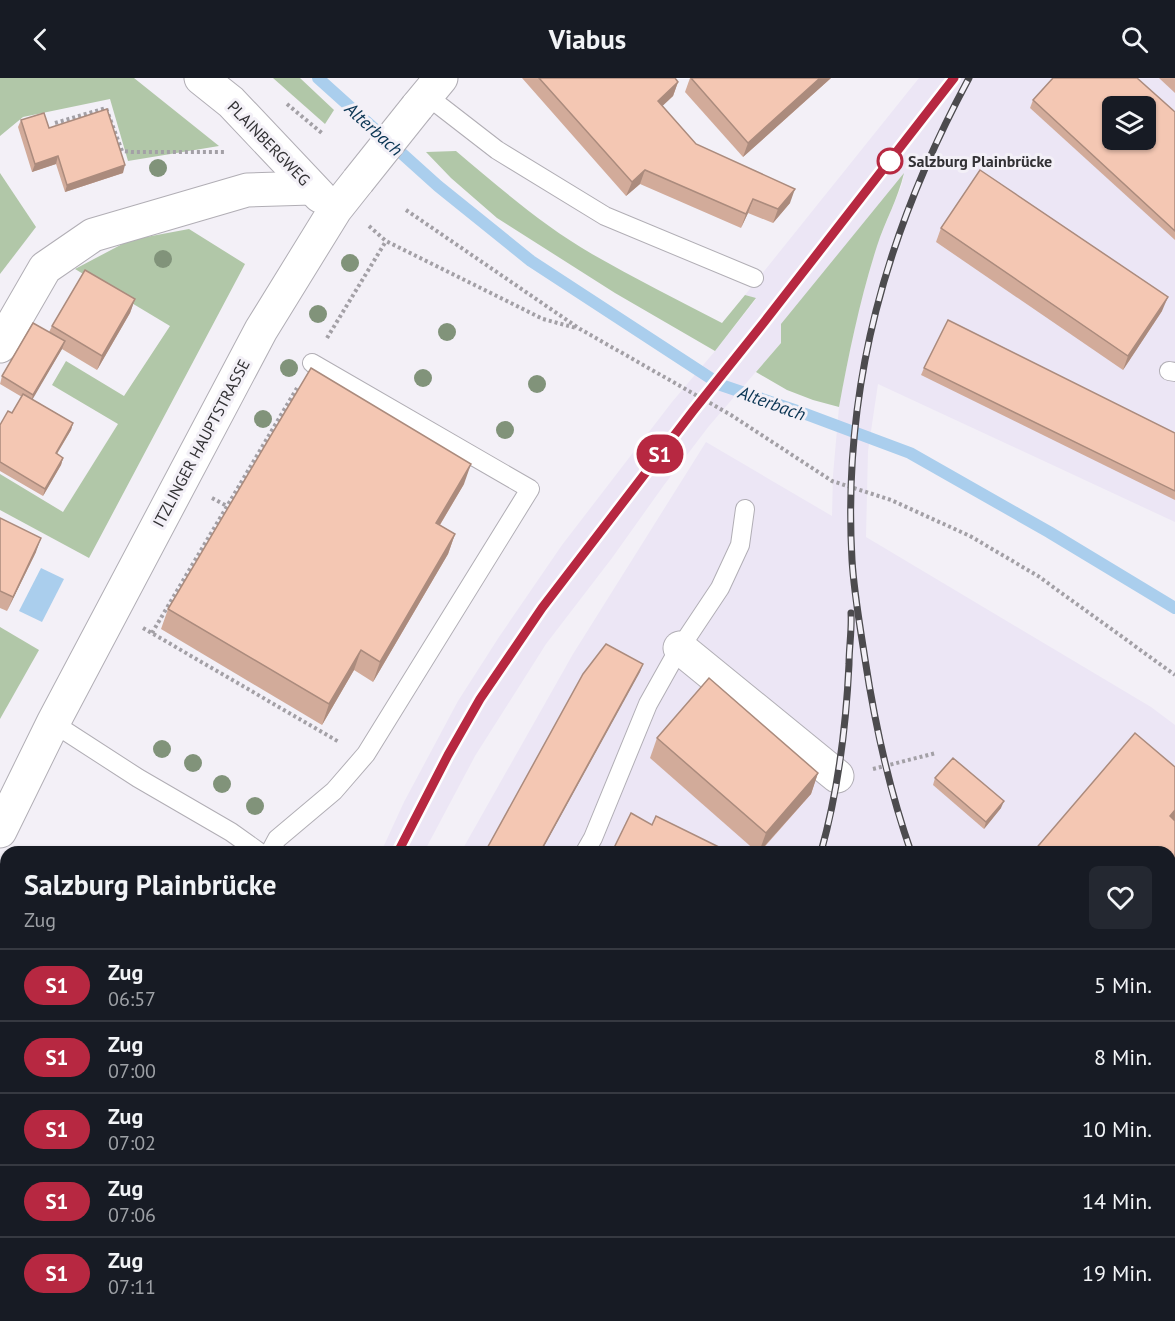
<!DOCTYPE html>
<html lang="de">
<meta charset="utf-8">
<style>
:root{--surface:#171b24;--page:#242831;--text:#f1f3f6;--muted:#9ea1a6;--line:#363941}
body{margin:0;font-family:"PT Sans",sans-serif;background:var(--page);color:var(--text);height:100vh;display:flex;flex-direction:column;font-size:22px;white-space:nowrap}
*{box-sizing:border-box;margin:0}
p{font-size:20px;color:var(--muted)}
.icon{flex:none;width:33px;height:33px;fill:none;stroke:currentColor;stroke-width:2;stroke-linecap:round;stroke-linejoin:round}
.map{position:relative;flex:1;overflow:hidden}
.panel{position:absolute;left:0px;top:768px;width:1176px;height:476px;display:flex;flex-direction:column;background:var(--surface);border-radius:18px 18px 0 0;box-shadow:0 2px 4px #0004}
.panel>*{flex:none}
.badge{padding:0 12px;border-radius:20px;font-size:21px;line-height:39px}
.tools{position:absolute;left:1102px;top:18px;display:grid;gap:12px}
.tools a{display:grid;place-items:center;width:54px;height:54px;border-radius:9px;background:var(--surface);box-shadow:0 2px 4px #0004;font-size:30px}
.map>.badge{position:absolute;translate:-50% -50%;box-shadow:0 0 0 3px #fff}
.round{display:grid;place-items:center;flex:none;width:63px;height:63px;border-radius:9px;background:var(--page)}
.summary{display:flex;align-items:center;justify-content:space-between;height:102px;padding:0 24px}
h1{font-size:28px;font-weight:700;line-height:45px}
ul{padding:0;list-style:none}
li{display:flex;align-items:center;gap:18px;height:72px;padding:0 24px;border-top:2px solid var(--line)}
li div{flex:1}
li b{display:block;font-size:22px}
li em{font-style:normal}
li .badge{min-width:66px;font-weight:700;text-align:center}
header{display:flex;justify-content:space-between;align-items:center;height:78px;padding:0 24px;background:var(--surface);font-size:27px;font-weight:700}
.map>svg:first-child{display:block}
.built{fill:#ece6f5;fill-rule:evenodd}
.green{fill:#b1c7a8}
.water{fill:#aaceed}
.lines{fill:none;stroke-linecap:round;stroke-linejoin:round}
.stream{stroke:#aaceed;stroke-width:12}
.lane-casing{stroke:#b1aeb5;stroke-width:20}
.street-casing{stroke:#b1aeb5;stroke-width:35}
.secondary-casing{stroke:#b1aeb5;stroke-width:35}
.highway-casing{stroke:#b1aeb5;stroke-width:35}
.path{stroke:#a3a0a6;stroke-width:4;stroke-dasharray:3 3;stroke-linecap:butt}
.lane{stroke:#fff;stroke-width:18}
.street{stroke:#fff;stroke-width:33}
.secondary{stroke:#fff;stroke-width:33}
.highway{stroke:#fff;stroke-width:33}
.rail-casing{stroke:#4c4b4e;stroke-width:7}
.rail{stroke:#f3f0f7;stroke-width:4.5;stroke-dasharray:14;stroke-linecap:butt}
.secondary-bridge-casing{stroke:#b1aeb5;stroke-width:35;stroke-linecap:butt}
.secondary-bridge{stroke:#fff;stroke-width:33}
.tree{fill:#81937a}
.wall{fill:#d2ab9a}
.shaded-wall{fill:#ab8b7d}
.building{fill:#f4c7b3;stroke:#ab8b7d;stroke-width:1.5;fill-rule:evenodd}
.line-casing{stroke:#fff;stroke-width:14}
.line{stroke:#b72841;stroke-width:9}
.stop-dot{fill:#fff;stroke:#b72841;stroke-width:3}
.labels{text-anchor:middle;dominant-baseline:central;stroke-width:6;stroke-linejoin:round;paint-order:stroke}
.street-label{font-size:16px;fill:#323134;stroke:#f3f0f7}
.stop-label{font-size:16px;font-weight:bold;fill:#323134;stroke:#f3f0f7;text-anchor:start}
.water-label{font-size:18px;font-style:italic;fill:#093453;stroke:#f3f0f7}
</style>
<header><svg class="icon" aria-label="back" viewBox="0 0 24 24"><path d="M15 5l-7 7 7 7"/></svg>Viabus<svg class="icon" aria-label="search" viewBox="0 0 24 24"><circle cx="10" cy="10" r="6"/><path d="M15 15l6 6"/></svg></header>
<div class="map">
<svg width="1175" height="1243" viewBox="0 0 1175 1243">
<rect width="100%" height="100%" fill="#f3f0f7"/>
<path class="built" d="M919,0h256v444l-297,-138 -10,67 -2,86 285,170 24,18v596h-732l-2,-5h729v-464h-709l112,-198 133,-212 126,74 1,-41 6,-68 5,-28 14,-67 19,-68 24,-57 3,-12 -123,168 -72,83 -45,59 -52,73 -66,86 -71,112 -51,96h-43l23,-50 54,-101 41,-64 63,-92 110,-143 43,-51 41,-52 -11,-4zM1113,28h33v34h-33z"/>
<g class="green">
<path d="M0,0h134l85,68 -91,15 -18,-62 -87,18 -23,19z"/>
<path d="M273,0h27l34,32 -9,14z"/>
<path d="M456,73c44,37 86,74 136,103 42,24 86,46 130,69l23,-28 11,3 -41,53 -100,-58 -118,-75 -46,-40 -25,-26z"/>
<path d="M0,95l36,54 -36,47z"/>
<path d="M904,95c-6,26 -19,48 -27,73 -17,53 -28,107 -38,161l-26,-7 -26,-10 -31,-18 25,-29v-19z"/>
<path d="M189,151l56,35 -156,294 -89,-48v-36l63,38 55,-88 -66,-39 14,-24 58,35 46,-70 -95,-57 55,-29z"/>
<path d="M0,549l39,23 -39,69z"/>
</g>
<path class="water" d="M41,490l23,11 -22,43 -23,-11z"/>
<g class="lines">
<path class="stream" d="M318,0l120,108 93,75 190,124 82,28 107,40 139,79 126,76"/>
<g class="lane-casing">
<g id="lane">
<path d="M426,17l71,55 108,66 149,62"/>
<path d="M1169,293l6,1"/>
<path d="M53,645l85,55 93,54 28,20"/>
<path d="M270,774l7,-13 57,-48 32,-37 164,-265 -218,-126"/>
<path d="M585,774l8,-14 55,-134 28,-50 44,-66 20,-43 5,-36"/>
<path d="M1170,963l5,-7"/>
<path d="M414,1238l1,5"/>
</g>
</g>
<g class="street-casing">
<g id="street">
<path d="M201,0l30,24 89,94"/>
<path d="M0,268l45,-78 48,-33 154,-45 64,-2"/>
<path d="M680,570l157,128"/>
</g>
</g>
<g class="secondary-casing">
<g id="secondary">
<path d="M417,29l24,-29"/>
<path d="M0,753l53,-108 208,-393 74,-120 23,-29"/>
</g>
</g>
<g class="highway-casing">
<g id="highway">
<path d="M0,1144l6,18"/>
<path d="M0,1224l6,5"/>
<path d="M36,1238l3,5"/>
</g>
</g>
<g class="path">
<path d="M287,26l36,30"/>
<path d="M55,45l51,-15 16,43 10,1h94"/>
<path d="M406,132l174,119 151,86 101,66 59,19 79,36 68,40 137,99"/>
<path d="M369,148l17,15 157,78 33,9"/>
<path d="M327,260l59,-97"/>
<path d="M212,420l15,8"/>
<path d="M143,550l196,114"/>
<path d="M152,555l145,-245"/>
<path d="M873,691l63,-16"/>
<path d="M955,1243l4,-5"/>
</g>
<use href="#lane" class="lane"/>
<use href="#street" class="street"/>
<use href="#secondary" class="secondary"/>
<use href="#highway" class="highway"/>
<g class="rail-casing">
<g id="rail">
<path d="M398,774l50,-97 32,-56 62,-91 151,-197 72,-90 189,-243"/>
<path d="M821,774c17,-61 25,-124 28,-188 0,-17 3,-34 2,-51"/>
<path d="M911,774c-22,-63 -36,-127 -46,-193 -5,-33 -11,-66 -13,-99 -10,-174 35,-330 117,-482"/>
<path d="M1170,1098l5,4"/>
<path d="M1170,1145l5,4"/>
<path d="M223,1243l1,-5"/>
</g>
</g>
<use href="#rail" class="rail"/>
<g class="secondary-bridge-casing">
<path id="secondary-bridge" d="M358,103l59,-74"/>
</g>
<use href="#secondary-bridge" class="secondary-bridge"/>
</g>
<g class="tree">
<circle cx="158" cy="90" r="9"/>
<circle cx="163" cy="181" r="9"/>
<circle cx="350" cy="185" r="9"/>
<circle cx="318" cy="236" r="9"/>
<circle cx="447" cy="254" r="9"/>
<circle cx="289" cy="290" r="9"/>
<circle cx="423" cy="300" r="9"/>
<circle cx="537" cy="306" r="9"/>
<circle cx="263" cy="341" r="9"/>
<circle cx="505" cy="352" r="9"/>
<circle cx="162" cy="671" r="9"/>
<circle cx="193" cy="685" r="9"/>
<circle cx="222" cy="706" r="9"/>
<circle cx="255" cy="728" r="9"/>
</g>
<g class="wall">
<path d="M522,0h153l3,4 -5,14 -11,10 34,38 94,59 -17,20 -25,-10 -7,15 -101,-44 -14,12z"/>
<path d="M690,0h141l-88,79 -58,-65z"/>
<path d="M1159,0h16v15z"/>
<path d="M1033,22l142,12v128l-145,-132z"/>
<path d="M21,42l28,8 74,45 -58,19 -9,-28 -24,8 -14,-45z"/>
<path d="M941,150l221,83 -39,59 -187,-128z"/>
<path d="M135,221l-5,14 -33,57 -35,-21 -30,50 41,24 -2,7 -14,24 6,4 -2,7 -18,31 -43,-25v-46l12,-12 10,-16 -22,-13 2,-8 47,-44 3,-6z"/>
<path d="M924,290l251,65v67l-254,-125z"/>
<path d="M464,406l-24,41 15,9 -7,20 -75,128 -19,-12 -32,55 -161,-96 7,-20z"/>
<path d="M0,440l36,34 -29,59 -7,-3z"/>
<path d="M657,660l161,35 -7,21 -51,58h-3l-107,-94z"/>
<path d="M935,700l66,30 -17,21 -51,-44z"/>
</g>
<g class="shaded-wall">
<path d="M820,0h11l-88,79 5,-14z"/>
<path d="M678,4l-5,14 -20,19 5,-14z"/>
<path d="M58,78l-2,8 -24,8 3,-8z"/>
<path d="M125,87l-2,8 -58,19 2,-7z"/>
<path d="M645,92l-5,14 -14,12 6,-14z"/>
<path d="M795,111l-5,14 -17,20 5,-14z"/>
<path d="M753,121l-5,14 -7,15 5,-14z"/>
<path d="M1168,219l-6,14 -39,59 5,-14z"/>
<path d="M135,221l-5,14 -33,57 5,-14z"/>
<path d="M65,263l-3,8 -31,53 2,-7z"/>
<path d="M73,345l-2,7 -18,30 3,-7z"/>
<path d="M63,380l-2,7 -18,31 2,-7z"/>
<path d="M471,386l-7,20 -35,59 7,-20z"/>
<path d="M455,456l-7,20 -75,128 7,-20z"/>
<path d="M41,460l-5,14 -29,59 6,-14z"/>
<path d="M361,572l-7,20 -32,55 7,-21z"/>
<path d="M643,586l-3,8 -99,180h-1z"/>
<path d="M818,695l-7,21 -52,58 7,-19z"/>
<path d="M1004,723l-3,7 -17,21 2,-7z"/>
<path d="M1175,732v15l-5,-9z"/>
<path d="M1175,864v15l-5,6v-15z"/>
</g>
<g class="building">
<path d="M539,0h136l3,4 -20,19 38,43 99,45 -17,20 -25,-10 -7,15 -101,-44 -13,12z"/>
<path d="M691,0h129l-72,65z"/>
<path d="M1053,0h84l38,34v119l-142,-131zM1113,28h33v34h-33z"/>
<path d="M107,31l18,56 -58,20 -9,-29 -23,8 -14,-44 23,-7 5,15z"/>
<path d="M980,92l188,127 -40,59 -187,-128z"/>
<path d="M85,192l50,29 -33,57 -50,-30z"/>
<path d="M948,242l227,113v58l-251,-123z"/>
<path d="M33,245l32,18 -32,54 -31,-19z"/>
<path d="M311,290l160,96 -35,59 19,11 -75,128 -19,-12 -32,54 -161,-95z"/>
<path d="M23,316l50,29 -17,30 7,5 -18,31 -45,-27v-37l8,-14 4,2z"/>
<path d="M0,440l41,20 -28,59 -13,-6z"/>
<path d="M606,566l37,20 -103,188h-55l98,-178z"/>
<path d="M709,600l109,95 -52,60 -109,-95z"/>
<path d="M1135,655l40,34v43l-5,6 5,5v121l-5,6v-96h-137z"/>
<path d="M953,680l51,43 -18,21 -51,-44z"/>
<path d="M631,735l21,12 4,-9 73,36h-117z"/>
<path d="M1175,1208v35h-30l5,-5h20v-24z"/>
</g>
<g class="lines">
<g class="line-casing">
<path id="line" d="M398,774l50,-97 32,-56 62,-91 151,-197 72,-90 189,-243"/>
</g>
<use href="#line" class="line"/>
</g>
<circle class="stop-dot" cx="890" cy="83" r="12"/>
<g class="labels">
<g class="street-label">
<text transform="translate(269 65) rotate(46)">PLAINBERGWEG</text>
<text transform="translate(201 365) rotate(-62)">ITZLINGER HAUPTSTRASSE</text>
</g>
<g class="stop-label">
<text x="908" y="83">Salzburg Plainbrücke</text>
</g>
<g class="water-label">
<text transform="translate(374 51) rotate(42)">Alterbach</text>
<text transform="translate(772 325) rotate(20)">Alterbach</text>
</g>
</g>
</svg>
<div class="tools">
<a><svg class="icon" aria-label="layers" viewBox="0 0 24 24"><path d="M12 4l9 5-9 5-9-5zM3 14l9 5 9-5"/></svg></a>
</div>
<b class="badge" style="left:660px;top:376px;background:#b72841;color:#fff">S1</b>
<section class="panel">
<div class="summary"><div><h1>Salzburg Plainbrücke</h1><p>Zug</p></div><a class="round"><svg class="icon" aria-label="heart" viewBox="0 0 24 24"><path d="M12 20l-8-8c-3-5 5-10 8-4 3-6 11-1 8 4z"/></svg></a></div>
<ul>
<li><span class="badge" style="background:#b72841;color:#fff">S1</span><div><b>Zug</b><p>06:57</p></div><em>5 Min.</em></li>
<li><span class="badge" style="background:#b72841;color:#fff">S1</span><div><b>Zug</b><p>07:00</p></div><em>8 Min.</em></li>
<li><span class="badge" style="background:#b72841;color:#fff">S1</span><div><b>Zug</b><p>07:02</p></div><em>10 Min.</em></li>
<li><span class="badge" style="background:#b72841;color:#fff">S1</span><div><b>Zug</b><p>07:06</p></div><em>14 Min.</em></li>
<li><span class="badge" style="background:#b72841;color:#fff">S1</span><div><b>Zug</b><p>07:11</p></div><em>19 Min.</em></li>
</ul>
</section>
</div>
